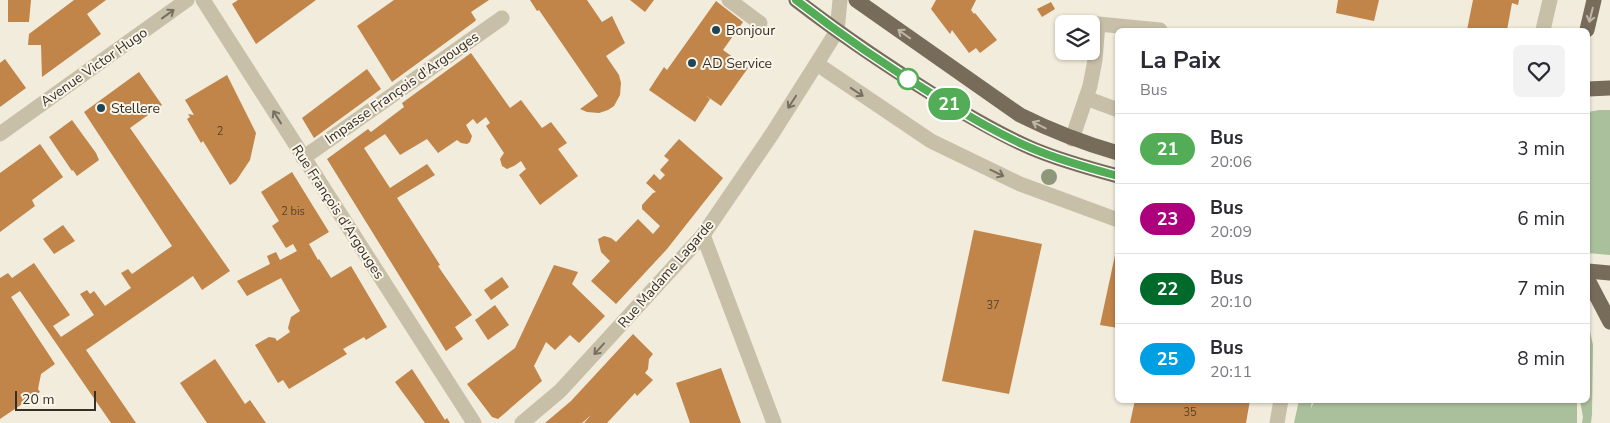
<!DOCTYPE html>
<html lang="fr">
<meta charset="utf-8">
<style>
:root{--surface:#fff;--page:#f2f2f3;--text:#2b2b33;--muted:#7c7c81;--line:#e1e1e2}
body{margin:0;font-family:"Nunito Sans",sans-serif;background:var(--page);color:var(--text);height:100vh;display:flex;flex-direction:column;font-size:19px;white-space:nowrap}
*{box-sizing:border-box;margin:0}
p{font-size:16px;color:var(--muted)}
.icon{flex:none;width:28px;height:28px;fill:none;stroke:currentColor;stroke-width:2;stroke-linecap:round;stroke-linejoin:round}
.map{position:relative;flex:1;overflow:hidden}
.drawer{position:absolute;left:1115px;top:28px;width:475px;height:375px;display:flex;flex-direction:column;background:var(--surface);border-radius:8px;box-shadow:0 1px 4px #0004}
.drawer>*{flex:none}
.badge{padding:0 10px;border-radius:16px;font-size:18px;line-height:32px}
.buttons{position:absolute;left:1055px;top:15px;display:grid;gap:10px}
.buttons a{display:grid;place-items:center;width:45px;height:45px;border-radius:8px;background:var(--surface);box-shadow:0 1px 4px #0004;font-size:25px}
.scale{position:absolute;left:15px;bottom:12px;width:81px;box-sizing:border-box;padding-left:5px;border:2px solid #352f28;border-top:0;font-size:14px;line-height:18px;white-space:nowrap;color:#352f28;-webkit-text-stroke:4px #f9f5e8;paint-order:stroke}
.map>.badge{position:absolute;translate:-50% -50%;box-shadow:0 0 0 2px #fff}
.round{display:grid;place-items:center;flex:none;width:52px;height:52px;border-radius:8px;background:var(--page)}
.summary{display:flex;align-items:center;justify-content:space-between;height:85px;padding:0 25px}
h1{font-size:24px;font-weight:700;line-height:38px}
ul{padding:0;list-style:none}
li{display:flex;align-items:center;gap:15px;height:70px;padding:0 25px;border-top:1px solid var(--line)}
li div{flex:1}
li b{display:block;font-size:19px}
li em{font-style:normal}
li .badge{min-width:55px;font-weight:700;text-align:center}
.map>svg:first-child{display:block}
.green{fill:#aabf9c}
.building{fill:#c18449}
.lines{fill:none;stroke-linecap:round;stroke-linejoin:round}
.minor{stroke:#c8bfa8;stroke-width:15}
.major{stroke:#776b59;stroke-width:15}
.tree{fill:#8d987b}
.oneway{stroke:#777062}
.oneway2{stroke:#beb7a8}
.line-casing{stroke:#fff;stroke-width:11}
.line{stroke:#53ad57;stroke-width:8}
.poi-dot{fill:#1f4455;stroke:#f9f5e8;stroke-width:2}
.stop-dot{fill:#fff;stroke:#53ad57;stroke-width:2.5}
.labels{text-anchor:middle;dominant-baseline:central;stroke-width:4;stroke-linejoin:round;paint-order:stroke}
.number-label{font-size:11px;fill:#584430}
.poi-label{font-size:14px;fill:#352f28;stroke:#f9f5e8;text-anchor:start}
.street-label{font-size:14px;fill:#352f28;stroke:#f9f5e8}
</style>
<div class="map">
<svg width="1610" height="423" viewBox="0 0 1610 423">
<rect width="100%" height="100%" fill="#f1ecdb"/>
<g class="green">
<path d="M1599,110h11v145l-22,-2v-141z"/>
<path d="M1588,323l5,22 -1,69 -1,9h-9l1,-6 -3,-17h8z"/>
<path d="M1299,400h13l-1,8 4,-8h262v23h-283z"/>
</g>
<g class="building">
<path d="M8,0h23l-2,22h-21z"/>
<path d="M74,0h32l-19,14 14,20 -59,43 -1,-32h-13l1,-11z"/>
<path d="M238,0h78l-60,44 -24,-40z"/>
<path d="M394,0h95l-18,12 5,8 -2,2 -82,60 -35,-56z"/>
<path d="M530,0h57l15,22 10,-6 13,27 -19,13 13,19 2,8 -1,12 -6,11 -6,4 -9,3 -12,-1 -7,-3 18,-13 -59,-86 -2,1z"/>
<path d="M630,0h24l-9,12z"/>
<path d="M936,0h40l-5,10 3,4 1,-1 22,27 -17,13 -4,-5 -7,5 -17,-23 -2,4 -19,-25z"/>
<path d="M1338,0h41l-5,21 -38,-8z"/>
<path d="M1473,0h46l-1,5 -6,-2 -5,27h-40z"/>
<path d="M716,1l27,21 -20,28 25,18 -27,38 -16,-11 5,4 -15,23 -46,-32 15,-23 3,3z"/>
<path d="M1051,2l4,7 -13,8 -5,-8z"/>
<path d="M471,53l39,55 11,-8 21,28 9,-6 16,21 -9,6 20,27 -38,29 -21,-30 7,-6 -5,-8 -7,5 -7,3 -5,-3 -2,-7 4,-6 -18,-27 4,-3 -4,-6 -9,7 -4,-5 -7,6 6,11 -2,6 -3,2 -6,-1 -4,-3 -19,13 -11,-14 -27,16 -15,-21 -21,14 26,40 37,-24 8,11 -38,23 43,67 -2,1 4,6 30,43 -17,12 8,12 -17,12 -119,-192 41,-30 3,3 33,-25 -2,-4z"/>
<path d="M5,59l21,29 -26,19v-44z"/>
<path d="M367,69l14,20 -67,49 -12,-20z"/>
<path d="M139,72l23,33 -32,23 100,143 -28,19 -9,-14 -107,74 50,73h-25l-91,-132 -9,6 44,67 -14,10 -3,15 2,3 -40,27v-141l8,-5 4,5 22,-15 36,52 -17,11 8,11 33,-22 -14,-21 7,-4 3,4 4,-3 11,15 26,-18 -10,-15 7,-4 4,5 40,-28 -88,-134z"/>
<path d="M227,75l29,58 -6,27 -14,21 -6,4 -27,-44 -2,2 -14,-24 3,-2 -2,-3 6,1 -9,-15z"/>
<path d="M72,120l24,33 3,7 -22,16 -4,-6 -1,1 -23,-34z"/>
<path d="M679,139l44,39 -56,71 -51,55 -25,-23 19,-20 -9,-9 -3,-13 6,-3 7,2 5,4 22,-23 15,15 7,-8 -18,-17v-4l11,-12 3,-1 -10,-9 8,-9 6,6 5,-5 -5,-5 9,-10 -5,-4z"/>
<path d="M40,144l23,33 -31,23 3,6 -35,26v-59z"/>
<path d="M292,172l37,60 -20,12 9,16 1,-1 12,19 20,-12 36,61 -21,13 -2,-3 -21,12 4,5 -58,35 -6,-9 -5,3 -23,-38 14,-8 6,1 2,3 13,-9 -2,-4 3,-11 9,-6 -19,-33 -34,18 -10,-15 33,-17 -3,-8 9,-4 4,8 17,-9 -4,-7 -7,4 -14,-22 7,-5 -18,-29z"/>
<path d="M63,225l12,16 -21,13 -11,-15z"/>
<path d="M974,230l68,14 -33,150 -67,-13z"/>
<path d="M1117,246h1v82l-18,-3z"/>
<path d="M554,265l24,7 -6,12 33,32 -26,27 -9,-8 -15,15 -9,-8 -12,24 8,15 -44,38 -6,-2 -25,-33 48,-36z"/>
<path d="M502,277l7,10 -18,13 -7,-10z"/>
<path d="M495,305l14,20 -21,15 -13,-20z"/>
<path d="M633,334l20,20 -4,5 -1,10 -3,4 8,7 -16,16 -2,-3 -28,30h-23l7,-8 -9,8h-37l26,-22z"/>
<path d="M215,359l30,45 5,-4 16,23h-59l-27,-40z"/>
<path d="M721,368l20,55h-51l-14,-40z"/>
<path d="M412,369l33,51 2,-2 3,5h-25l-30,-41z"/>
<path d="M1135,400h115l-4,23h-116z"/>
</g>
<g class="lines">
<g class="minor">
<path d="M203,0l271,423"/>
<path d="M729,0l31,23"/>
<path d="M1543,30l7,-30"/>
<path d="M817,64l114,77 89,43 98,36"/>
<path d="M1086,98l32,12"/>
<path d="M0,134l187,-134"/>
<path d="M1072,139l18,-53 5,-26 3,-36 62,6"/>
<path d="M303,158l199,-140"/>
<path d="M703,235l71,188"/>
<path d="M522,423l38,-32 143,-156 69,-101 50,-79 15,-24 3,-31"/>
<path d="M1277,423l4,-23"/>
</g>
<g class="major">
<path d="M796,0c44,34 90,65 138,95 31,19 63,38 97,53 28,12 57,20 87,28"/>
<path d="M856,0l164,115c32,16 63,28 98,38"/>
<path d="M1587,30l7,-30"/>
<path d="M1588,89l22,-1"/>
<path d="M1588,271l22,2"/>
<path d="M1588,280l22,42"/>
</g>
</g>
<circle class="tree" cx="1049" cy="177" r="8"/>
<defs><path id="oneway-shaft" d="M-6 0H5M1.5-3L5.5 0L1.5 3" fill="none" stroke-width="1.6" stroke-linecap="round" stroke-linejoin="round" transform="scale(1.25)"/></defs>
<g class="oneway">
<use href="#oneway-shaft" transform="translate(168 14) rotate(-36)"/>
<use href="#oneway-shaft" transform="translate(857 92) rotate(34)"/>
<use href="#oneway-shaft" transform="translate(792 102) rotate(123)"/>
<use href="#oneway-shaft" transform="translate(277 117) rotate(-122)"/>
<use href="#oneway-shaft" transform="translate(997 173) rotate(26)"/>
<use href="#oneway-shaft" transform="translate(599 349) rotate(132)"/>
</g>
<g class="oneway2">
<use href="#oneway-shaft" transform="translate(1591 15) rotate(104)"/>
<use href="#oneway-shaft" transform="translate(904 34) rotate(-145)"/>
<use href="#oneway-shaft" transform="translate(1039 125) rotate(-153)"/>
</g>
<g class="lines">
<g class="line-casing">
<path id="line" d="M796,0c45,35 92,67 141,97 30,18 61,37 94,51 28,12 57,20 87,28"/>
</g>
<use href="#line" class="line"/>
</g>
<g class="poi-dot">
<circle cx="716" cy="30" r="5"/>
<circle cx="692" cy="63" r="5"/>
<circle cx="101" cy="108" r="5"/>
</g>
<circle class="stop-dot" cx="908" cy="79" r="10"/>
<g class="labels">
<g class="number-label">
<text x="220" y="131">2</text>
<text x="293" y="211">2 bis</text>
<text x="993" y="305">37</text>
<text x="1190" y="412">35</text>
</g>
<g class="poi-label">
<text x="726" y="30">Bonjour</text>
<text x="702" y="63">AD Service</text>
<text x="111" y="108">Stellere</text>
</g>
<g class="street-label">
<text transform="translate(94 67) rotate(-35)">Avenue Victor Hugo</text>
<text transform="translate(402 88) rotate(-35)">Impasse François d'Argouges</text>
<text transform="translate(338 212) rotate(57)">Rue François d'Argouges</text>
<text transform="translate(666 274) rotate(-49)">Rue Madame Lagarde</text>
</g>
</g>
</svg>
<div class="buttons">
<a><svg class="icon" aria-label="layers" viewBox="0 0 24 24"><path d="M12 4l9 5-9 5-9-5zM3 14l9 5 9-5"/></svg></a>
</div>
<div class="scale">20 m</div>
<b class="badge" style="left:949px;top:104px;background:#53ad57;color:#fff">21</b>
<section class="drawer">
<div class="summary"><div><h1>La Paix</h1><p>Bus</p></div><a class="round"><svg class="icon" aria-label="heart" viewBox="0 0 24 24"><path d="M12 20l-8-8c-3-5 5-10 8-4 3-6 11-1 8 4z"/></svg></a></div>
<ul>
<li><span class="badge" style="background:#53ad57;color:#fff">21</span><div><b>Bus</b><p>20:06</p></div><em>3 min</em></li>
<li><span class="badge" style="background:#ad007c;color:#fff">23</span><div><b>Bus</b><p>20:09</p></div><em>6 min</em></li>
<li><span class="badge" style="background:#006a2a;color:#fff">22</span><div><b>Bus</b><p>20:10</p></div><em>7 min</em></li>
<li><span class="badge" style="background:#009fe3;color:#fff">25</span><div><b>Bus</b><p>20:11</p></div><em>8 min</em></li>
</ul>
</section>
</div>
